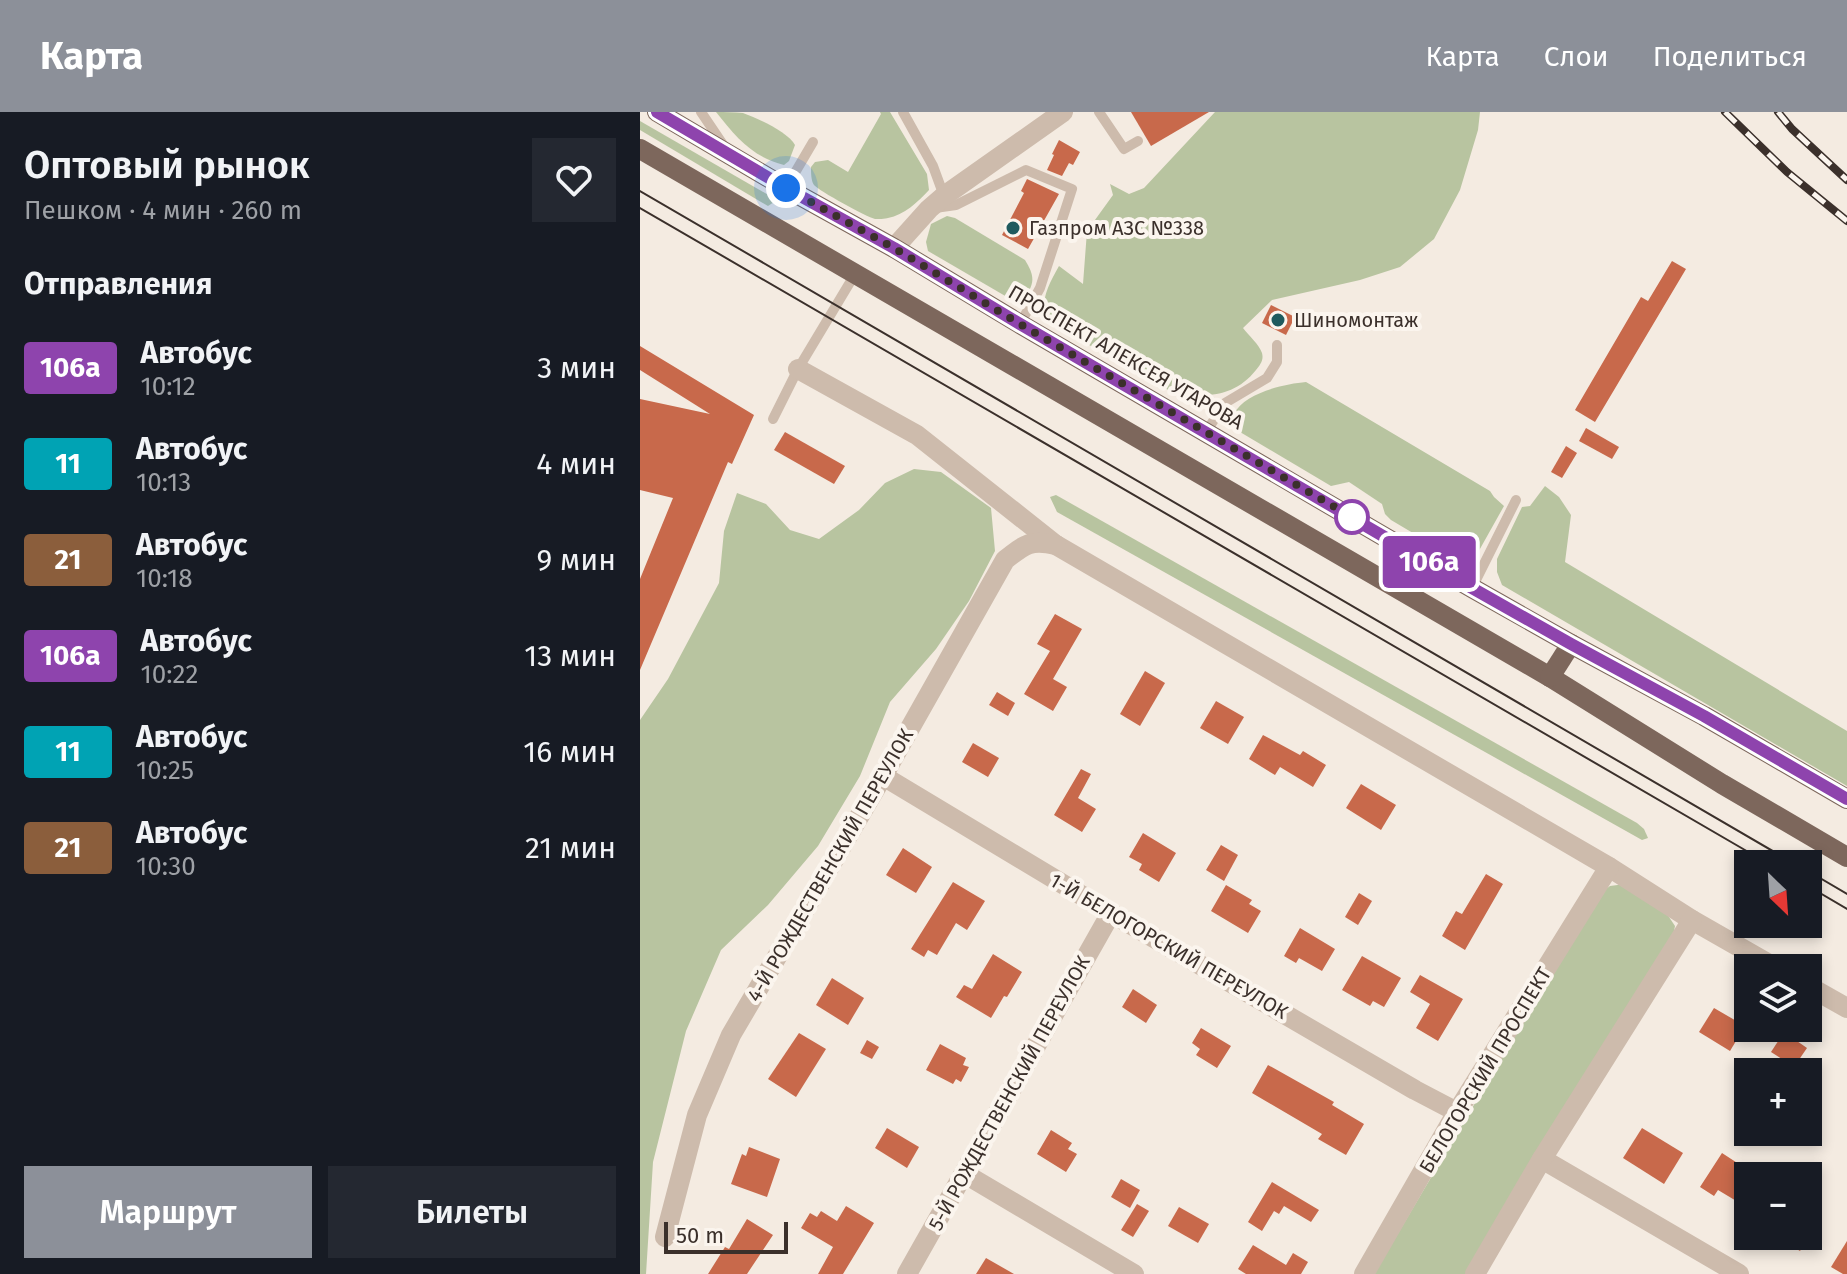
<!DOCTYPE html>
<html lang="ru">
<meta charset="utf-8">
<style>
:root{--surface:#171b24;--page:#242831;--text:#f1f3f6;--muted:#9ea1a6;--accent:#8c9099}
body{margin:0;font-family:"Fira Sans",sans-serif;background:var(--page);color:var(--text);height:100vh;display:flex;flex-direction:column;font-size:30px;white-space:nowrap}
*{box-sizing:border-box;margin:0}
p{font-size:26px;color:var(--muted)}
.icon{flex:none;width:44px;height:44px;fill:none;stroke:currentColor;stroke-width:2;stroke-linecap:round;stroke-linejoin:round}
.map{position:relative;flex:1;overflow:hidden}
.details{display:flex;flex-direction:column;background:var(--surface);width:640px}
.details>*{flex:none}
.badge{padding:0 16px;border-radius:6px;font-size:28px;line-height:52px}
.needle{width:52px;rotate:155deg}
.fabs{position:absolute;left:1094px;top:738px;display:grid;gap:16px}
.fabs a{display:grid;place-items:center;width:88px;height:88px;border-radius:0px;background:var(--surface);box-shadow:0 4px 12px #0003;font-size:40px}
.scale{position:absolute;left:24px;bottom:20px;width:124px;box-sizing:border-box;padding-left:8px;border:4px solid #3b302b;border-top:0;font-size:22px;line-height:28px;white-space:nowrap;color:#3b302b;-webkit-text-stroke:6px #fbf5ee;paint-order:stroke}
.you{position:absolute;width:40px;height:40px;margin:-20px;border:6px solid #fff;border-radius:50%;background:#1a73e8;box-shadow:0 0 0 12px #1a73e833}
.map>.badge{position:absolute;translate:-50% -50%;box-shadow:0 0 0 4px #fff}
h2{padding:0 24px;font-size:30px;line-height:72px}
.round{display:grid;place-items:center;flex:none;width:84px;height:84px;border-radius:0px;background:var(--page)}
.head{display:flex;align-items:center;justify-content:space-between;height:136px;padding:0 24px}
h1{font-size:38px;font-weight:600;line-height:60px}
.action{display:flex;gap:16px;margin-top:auto;padding:16px 24px}
.action a{flex:1;height:92px;border-radius:0px;background:var(--accent);color:#fff;font-size:32px;font-weight:600;line-height:92px;text-align:center}
.action a+a{background:var(--page);color:var(--text)}
ul{padding:0;list-style:none}
li{display:flex;align-items:center;gap:24px;height:96px;padding:0 24px}
li div{flex:1}
li b{display:block;font-size:30px}
li em{font-style:normal}
li .badge{min-width:88px;font-weight:700;text-align:center}
header{display:flex;align-items:center;gap:48px;box-sizing:border-box;height:112px;padding:0 40px;background:var(--accent);color:#fff}
header strong{font-size:38px}
nav{display:flex;gap:44px;margin-inline-start:auto;font-size:28px}
main{display:flex;flex:1;min-height:0}
.map>svg:first-child{display:block}
.green{fill:#b8c4a0}
.building{fill:#c8694b}
.lines{fill:none;stroke-linecap:round;stroke-linejoin:round}
.lane{stroke:#cdbbac;stroke-width:10}
.street{stroke:#cdbbac;stroke-width:20}
.primary{stroke:#7d675c;stroke-width:20}
.tram{stroke:#3b302b;stroke-width:2}
.rail-casing{stroke:#3b302b;stroke-width:8}
.rail{stroke:#fbf5ee;stroke-width:5;stroke-dasharray:15;stroke-linecap:butt}
.line-casing{stroke:#fff;stroke-width:18}
.line{stroke:#8e44ad;stroke-width:12}
.walk{stroke:#3b302b;stroke-width:8;stroke-dasharray:0 14.4}
.poi-dot{fill:#1f5a5e;stroke:#fbf5ee;stroke-width:3}
.stop-dot{fill:#fff;stroke:#8e44ad;stroke-width:4}
.labels{text-anchor:middle;dominant-baseline:central;stroke-width:8;stroke-linejoin:round;paint-order:stroke}
.poi-label{font-size:20px;fill:#3b302b;stroke:#fbf5ee;text-anchor:start}
.street-label{font-size:20px;fill:#3b302b;stroke:#fbf5ee}
</style>
<header>
<strong>Карта</strong>
<nav><a>Карта</a><a>Слои</a><a>Поделиться</a></nav>
</header>
<main>
<section class="details">
<div class="head"><div><h1>Оптовый рынок</h1><p>Пешком · 4 мин · 260 m</p></div><a class="round"><svg class="icon" aria-label="heart" viewBox="0 0 24 24"><path d="M12 20l-8-8c-3-5 5-10 8-4 3-6 11-1 8 4z"/></svg></a></div>
<h2>Отправления</h2>
<ul>
<li><span class="badge" style="background:#8e44ad;color:#fff">106а</span><div><b>Автобус</b><p>10:12</p></div><em>3 мин</em></li>
<li><span class="badge" style="background:#00a3b4;color:#fff">11</span><div><b>Автобус</b><p>10:13</p></div><em>4 мин</em></li>
<li><span class="badge" style="background:#8b5e3c;color:#fff">21</span><div><b>Автобус</b><p>10:18</p></div><em>9 мин</em></li>
<li><span class="badge" style="background:#8e44ad;color:#fff">106а</span><div><b>Автобус</b><p>10:22</p></div><em>13 мин</em></li>
<li><span class="badge" style="background:#00a3b4;color:#fff">11</span><div><b>Автобус</b><p>10:25</p></div><em>16 мин</em></li>
<li><span class="badge" style="background:#8b5e3c;color:#fff">21</span><div><b>Автобус</b><p>10:30</p></div><em>21 мин</em></li>
</ul>
<div class="action"><a>Маршрут</a><a>Билеты</a></div>
</section>
<div class="map">
<svg width="1207" height="1162" viewBox="0 0 1207 1162">
<rect width="100%" height="100%" fill="#f4ebe1"/>
<g class="green">
<path d="M76,0c9,0 19,0 27,1 14,5 45,19 52,32l-6,16 -5,4c-32,-8 -48,-28 -68,-53z"/>
<path d="M240,0h10l37,62 2,16c-11,12 -25,25 -41,28 -2,1 -11,1 -13,1 -8,-2 -56,-28 -61,-34 -3,-4 -3,-13 -3,-18l4,-5 13,-2 20,12 33,-58z"/>
<path d="M575,0h265l-2,18 -18,60 -26,49 -34,28 -40,13 -88,20 -29,28c6,8 16,16 19,25 2,7 -2,12 -6,17 -22,28 -54,29 -86,21l-116,-66 -10,-8c-2,-21 5,-33 15,-51l24,18 4,-53 26,-36 -3,-11 19,10 15,-6z"/>
<path d="M0,9l137,79 -9,6 -128,-76z"/>
<path d="M307,104l8,2 70,42c8,13 11,22 1,35l-12,4 -7,-2 -79,-46 -2,-9 5,-18z"/>
<path d="M666,270l184,109 4,6 10,9 -28,50 -10,5 -11,-3 -64,-38 -6,-6 -3,-10 -33,-22 -18,4 -91,-54 -6,-18c10,-21 50,-30 72,-32z"/>
<path d="M274,357l27,3 50,36 4,43 -26,50 -33,48 -46,53 -30,74 -42,70 -50,59 -47,45 -35,81 -33,131 -7,112h-6v-554l28,-41 51,-96 5,-52 13,-38 29,11 24,26 29,9 40,-29 26,-27z"/>
<path d="M905,374l14,11 12,18 -6,47 282,169v55l-345,-201 -5,-13v-13l25,-52 8,-1z"/>
<path d="M416,383l581,328 7,6 4,9 -6,2 -585,-328 -7,-15z"/>
<path d="M985,772l40,27 10,15 -3,15 -203,333h-95l224,-379 12,-9z"/>
</g>
<g class="building">
<path d="M491,0h78l-58,34z"/>
<path d="M419,28l21,12 -7,13 -4,-2 -7,13 -15,-6 7,-15 -2,-1z"/>
<path d="M387,67l32,15 -31,55 -26,-14 22,-42 -3,-2z"/>
<path d="M1032,149l14,8 -91,153 -20,-12 66,-113 7,4z"/>
<path d="M631,193l24,12 -9,18 -24,-12z"/>
<path d="M0,234l114,69 -22,49 -4,-2 -88,208v-91l33,-81 -33,-8v-91l70,15 -70,-44z"/>
<path d="M946,316l33,19 -7,12 -33,-18z"/>
<path d="M145,320l60,34 -11,18 -60,-34z"/>
<path d="M926,334l11,7 -15,25 -11,-6z"/>
<path d="M415,502l27,15 -29,50 14,8 -14,24 -29,-17 26,-43 -13,-7z"/>
<path d="M505,559l20,12 -25,43 -20,-12z"/>
<path d="M357,580l18,11 -7,13 -19,-11z"/>
<path d="M576,589l28,16 -16,27 -28,-16z"/>
<path d="M623,623l37,20 3,-4 23,14 -13,22 -33,-20 -5,8 -26,-16z"/>
<path d="M333,631l26,15 -11,19 -26,-15z"/>
<path d="M441,657l10,5 -13,24 18,11 -14,23 -28,-17z"/>
<path d="M721,672l35,21 -15,25 -35,-22z"/>
<path d="M503,721l33,20 -17,29 -20,-12 3,-6 -13,-7z"/>
<path d="M581,733l17,10 -14,26 -18,-11z"/>
<path d="M263,736l29,19 -16,26 -30,-18z"/>
<path d="M846,762l17,10 -38,66 -23,-14 14,-25 6,3z"/>
<path d="M313,770l32,19 -18,29 -11,-7 -19,32 -9,-5 -4,7 -13,-8z"/>
<path d="M586,773l26,15 -3,4 12,7 -13,22 -37,-22z"/>
<path d="M719,781l13,8 -14,24 -13,-8z"/>
<path d="M660,816l35,21 -13,22 -23,-13 -3,5 -12,-7z"/>
<path d="M353,842l29,18 -15,25 -3,-1 -13,22 -35,-21 8,-12 8,4z"/>
<path d="M722,844l39,22 -17,29 -11,-6 -3,5 -28,-16z"/>
<path d="M780,863l43,24 -25,42 -22,-13 14,-24 -20,-12z"/>
<path d="M192,866l32,20 -16,27 -32,-20z"/>
<path d="M493,877l24,16 -11,18 -24,-16z"/>
<path d="M1074,896l31,18 -15,25 -31,-19z"/>
<path d="M561,916l30,18 -14,22 -21,-13 4,-6 -8,-6z"/>
<path d="M1144,920l23,16 -13,19 -23,-15z"/>
<path d="M159,921l27,16 -30,48 -28,-18z"/>
<path d="M227,928l12,7 -7,12 -12,-6z"/>
<path d="M300,932l26,14 -3,7 6,2 -8,15 -5,-3 -3,5 -27,-14z"/>
<path d="M628,953l66,37 -2,3 32,19 -18,31 -28,-16 4,-5 -70,-41z"/>
<path d="M247,1016l32,19 -12,21 -32,-20z"/>
<path d="M1002,1016l41,25 -19,31 -41,-26z"/>
<path d="M411,1018l21,13 -4,6 9,5 -11,18 -29,-18z"/>
<path d="M109,1035l31,12 -13,38 -36,-13 11,-30 4,2z"/>
<path d="M1082,1041l26,17v26l-5,9 -25,-15 -4,6 -14,-9z"/>
<path d="M481,1067l19,11 -10,18 -19,-11z"/>
<path d="M632,1070l47,28 -8,12 -27,-16 -5,8 -5,-3 -12,20 -14,-9z"/>
<path d="M497,1092l12,7 -16,26 -12,-7z"/>
<path d="M206,1094l28,17 -31,51h-25l15,-27 -32,-19 9,-15 7,4 4,-6 16,10z"/>
<path d="M539,1095l30,17 -11,19 -30,-17z"/>
<path d="M107,1107l26,16 -26,39h-39l17,-27 4,2z"/>
<path d="M1135,1124h34l-9,15z"/>
<path d="M1207,1129v33h-4l-12,-7z"/>
<path d="M613,1133l33,20 7,-12 15,9 -7,12h-55l-8,-5z"/>
<path d="M346,1146l28,16h-38z"/>
</g>
<g class="lines">
<g class="lane">
<path d="M61,0l23,34"/>
<path d="M263,0l30,54 11,30"/>
<path d="M459,0l25,37 14,-8"/>
<path d="M146,76l27,-46"/>
<path d="M295,96l21,-3 70,-35 46,19 -32,99 -20,36"/>
<path d="M133,307l25,-50 57,-95"/>
<path d="M566,320l19,-29 42,-25 10,-16v-17"/>
<path d="M832,476l44,-88"/>
</g>
<g class="street">
<path d="M254,136l35,-39 15,-13 119,-84"/>
<path d="M158,257l119,66 139,110 553,322 83,53 84,48"/>
<path d="M243,664l228,137 304,177 42,22"/>
<path d="M1168,874l39,22"/>
<path d="M902,1047l197,115"/>
<path d="M325,1062l169,100"/>
<path d="M25,1125l32,-122 34,-80 152,-259 122,-216c20,-16 26,-21 51,-15"/>
<path d="M267,1162l204,-361"/>
<path d="M724,1162l93,-162 152,-245"/>
<path d="M835,1162l67,-115 150,-239"/>
</g>
<g class="primary">
<path d="M17,0l129,76 108,60 126,76 452,264 99,56 133,72 143,83"/>
<path d="M0,37l910,528 172,107 125,73"/>
<path d="M910,565l21,-33"/>
</g>
<g class="tram">
<path d="M0,79l1155,673"/>
<path d="M0,96l1129,656"/>
<path d="M1168,759l39,23"/>
<path d="M1168,774l39,23"/>
</g>
<g class="rail-casing">
<g id="rail">
<path d="M1085,0l62,60 60,49"/>
<path d="M1138,0l14,17 55,51"/>
</g>
</g>
<use href="#rail" class="rail"/>
</g>
<g class="lines">
<g class="line-casing">
<path id="line" d="M17,0l129,76 108,60 126,76 452,264 99,56 133,72 143,83"/>
</g>
<use href="#line" class="line"/>
<path class="walk" d="M146,76l108,60 126,76 332,193"/>
</g>
<g class="poi-dot">
<circle cx="373" cy="116" r="8"/>
<circle cx="638" cy="208" r="8"/>
</g>
<circle class="stop-dot" cx="712" cy="405" r="16"/>
<g class="labels">
<g class="poi-label">
<text x="389" y="116">Газпром АЗС №338</text>
<text x="654" y="208">Шиномонтаж</text>
</g>
<g class="street-label">
<text transform="translate(486 245) rotate(30)">ПРОСПЕКТ АЛЕКСЕЯ УГАРОВА</text>
<text transform="translate(190 753) rotate(-60)">4-Й РОЖДЕСТВЕНСКИЙ ПЕРЕУЛОК</text>
<text transform="translate(529 834) rotate(30)">1-Й БЕЛОГОРСКИЙ ПЕРЕУЛОК</text>
<text transform="translate(845 958) rotate(-59)">БЕЛОГОРСКИЙ ПРОСПЕКТ</text>
<text transform="translate(369 981) rotate(-61)">5-Й РОЖДЕСТВЕНСКИЙ ПЕРЕУЛОК</text>
</g>
</g>
</svg>
<div class="fabs">
<a><svg class="needle" viewBox="-14 -14 28 28"><path d="M0-13l5 13h-10z" fill="#e53935"/><path d="M0 13l5-13h-10z" fill="#9ea1a6"/></svg></a>
<a><svg class="icon" aria-label="layers" viewBox="0 0 24 24"><path d="M12 4l9 5-9 5-9-5zM3 14l9 5 9-5"/></svg></a>
<a>+</a>
<a>−</a>
</div>
<div class="scale">50 m</div>
<div class="you" style="left:146px;top:76px"></div>
<b class="badge" style="left:789px;top:450px;background:#8e44ad;color:#fff">106а</b>
</div>
</main>
